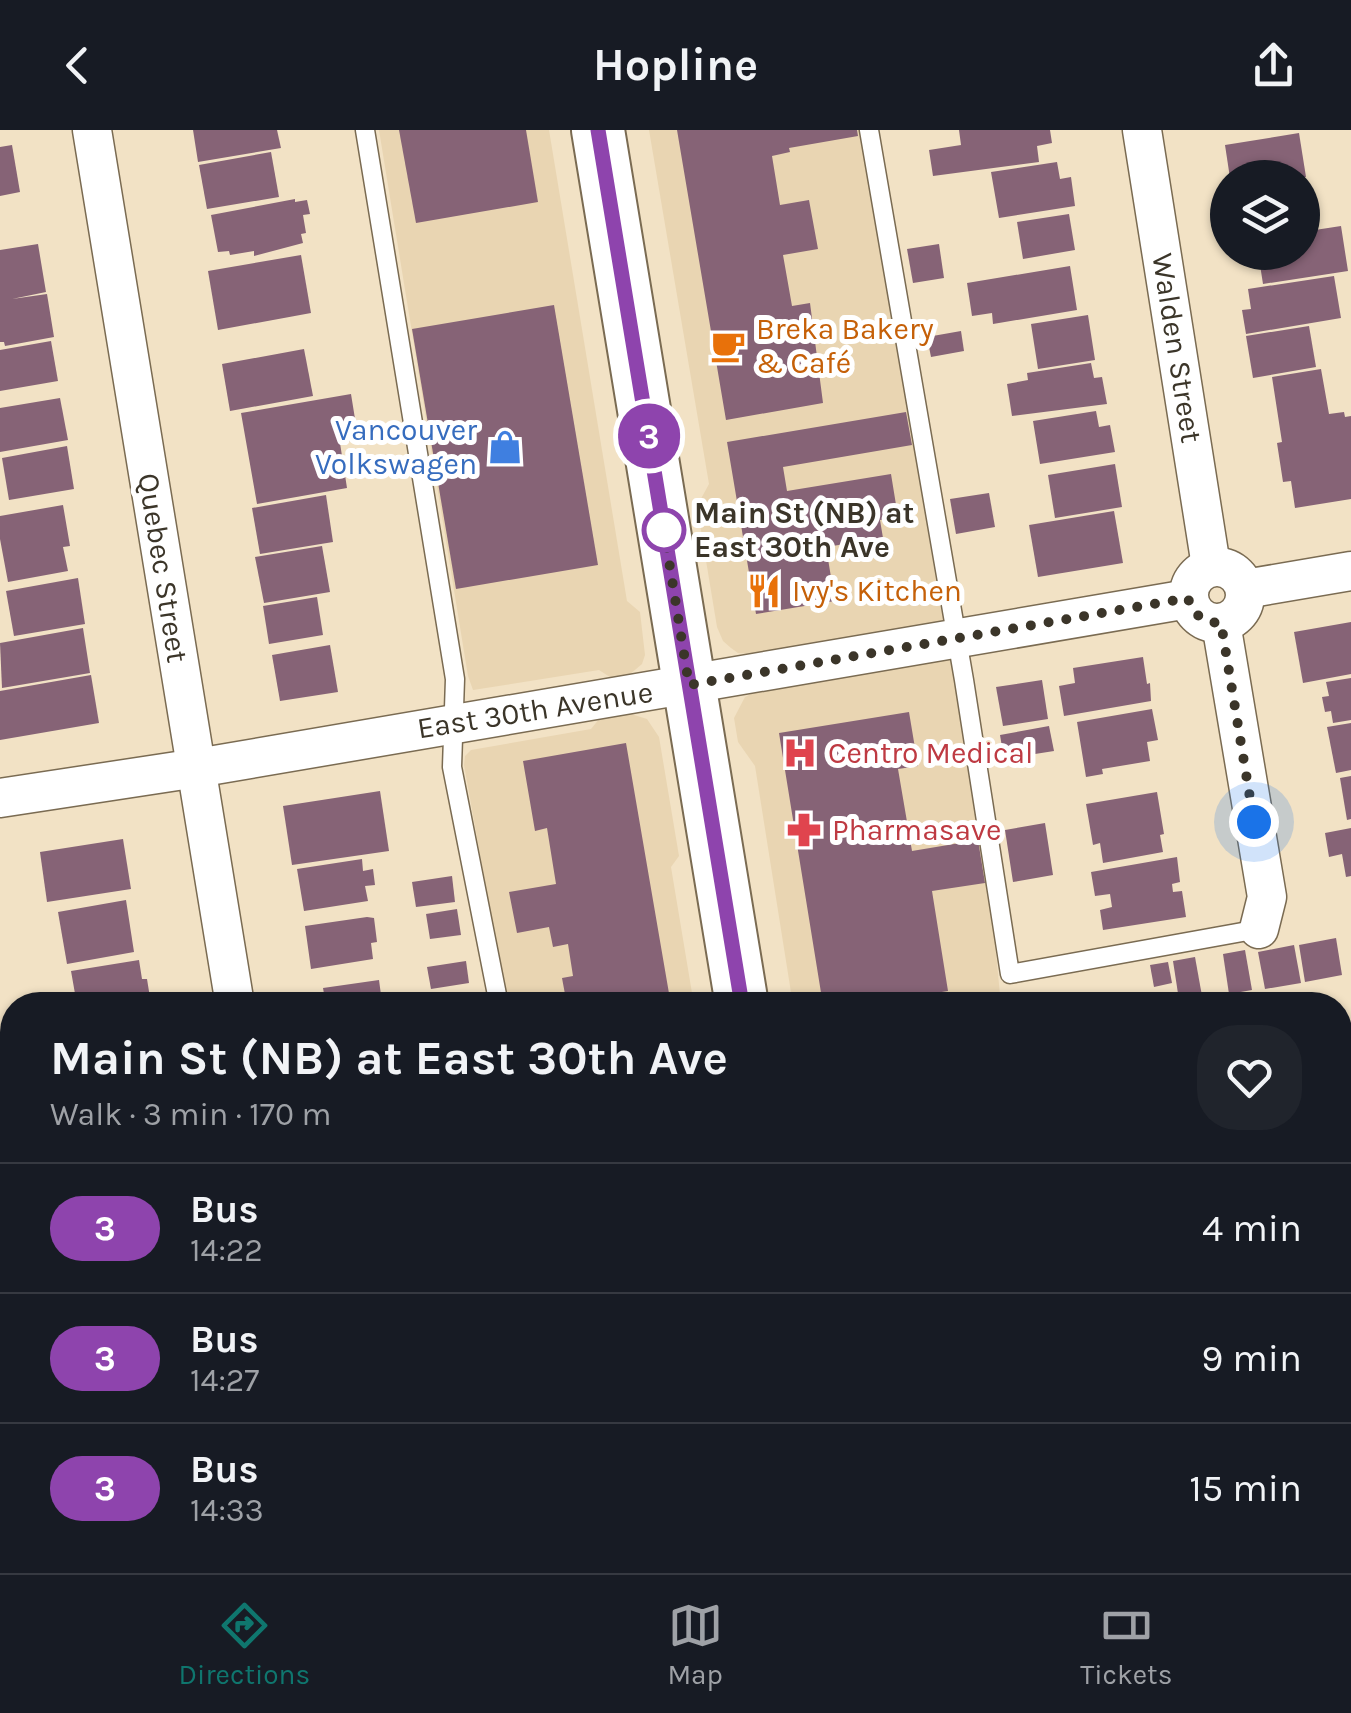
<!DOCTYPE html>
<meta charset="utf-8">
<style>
:root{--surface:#171b24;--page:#20242c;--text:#f1f3f6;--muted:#9ea1a6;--line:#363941;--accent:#0f766e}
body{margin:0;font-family:Karla,sans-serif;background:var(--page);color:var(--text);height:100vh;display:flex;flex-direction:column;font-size:38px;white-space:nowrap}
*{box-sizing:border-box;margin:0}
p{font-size:32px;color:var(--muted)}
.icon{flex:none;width:55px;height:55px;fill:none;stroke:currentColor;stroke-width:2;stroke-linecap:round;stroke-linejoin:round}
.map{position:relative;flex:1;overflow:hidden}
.panel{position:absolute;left:0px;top:862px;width:1352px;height:582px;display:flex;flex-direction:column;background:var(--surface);border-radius:40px 40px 0 0;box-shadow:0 2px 8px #0004}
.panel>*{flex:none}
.badge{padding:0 20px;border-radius:32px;font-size:35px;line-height:65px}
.controls{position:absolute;left:1210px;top:30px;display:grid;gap:20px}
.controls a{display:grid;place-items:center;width:110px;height:110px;border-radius:50%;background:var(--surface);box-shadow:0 2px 8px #0004;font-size:50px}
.you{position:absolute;width:50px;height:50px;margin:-25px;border:8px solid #fff;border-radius:50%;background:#1a73e8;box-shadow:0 0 0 15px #1a73e833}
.map>.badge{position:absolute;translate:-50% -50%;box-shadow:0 0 0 5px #fff}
.round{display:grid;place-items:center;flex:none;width:105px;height:105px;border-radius:40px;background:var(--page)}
.summary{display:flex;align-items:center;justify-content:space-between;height:170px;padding:0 50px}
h1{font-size:48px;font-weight:700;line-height:75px}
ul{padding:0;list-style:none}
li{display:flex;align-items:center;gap:30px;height:130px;padding:0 50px;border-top:2px solid var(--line)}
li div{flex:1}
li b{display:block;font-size:38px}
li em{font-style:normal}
li .badge{min-width:110px;font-weight:700;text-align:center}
header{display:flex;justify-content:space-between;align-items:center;height:130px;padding:0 50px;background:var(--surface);font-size:45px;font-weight:700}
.tabs{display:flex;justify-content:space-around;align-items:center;height:140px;border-top:2px solid var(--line);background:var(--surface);font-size:28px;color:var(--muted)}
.tabs a{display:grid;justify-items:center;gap:5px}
.tabs .selected{color:var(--accent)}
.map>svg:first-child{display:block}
.built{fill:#e9d5b2}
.green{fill:#a7c4a9}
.building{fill:#866376}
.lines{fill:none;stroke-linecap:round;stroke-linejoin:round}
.service-casing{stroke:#7a6b52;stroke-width:21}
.minor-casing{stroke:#7a6b52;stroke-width:41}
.secondary-casing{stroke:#7a6b52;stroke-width:56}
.service{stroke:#fff;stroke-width:18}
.minor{stroke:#fff;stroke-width:38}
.secondary{stroke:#fff;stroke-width:52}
.line-casing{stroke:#fff;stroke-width:22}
.line{stroke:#8e44ad;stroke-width:15}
.walk{stroke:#3b3529;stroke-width:10;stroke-dasharray:0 18}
.stop-dot{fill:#fff;stroke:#8e44ad;stroke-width:5}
.labels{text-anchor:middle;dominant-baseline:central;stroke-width:10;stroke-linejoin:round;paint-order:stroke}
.food-label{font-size:30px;fill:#c56008;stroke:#fff;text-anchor:start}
.street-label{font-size:30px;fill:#3b3529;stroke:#fff}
.shop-label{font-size:30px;fill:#366cbe;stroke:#fff;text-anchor:end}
.stop-label{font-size:30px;font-weight:bold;fill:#3b3529;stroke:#fff;text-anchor:start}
.health-label{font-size:30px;fill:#be3a42;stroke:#fff;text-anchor:start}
</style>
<header><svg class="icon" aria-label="back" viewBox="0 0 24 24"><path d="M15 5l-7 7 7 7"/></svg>Hopline<svg class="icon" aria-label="share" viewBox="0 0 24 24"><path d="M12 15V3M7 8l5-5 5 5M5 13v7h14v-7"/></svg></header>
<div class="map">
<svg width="1351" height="1443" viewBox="0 0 1351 1443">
<rect width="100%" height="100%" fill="#f2e2c5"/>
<g class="built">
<path d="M379,0h170l78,471 13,11 5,43 -3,9 -13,11 -16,4 -14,-9 -126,20 -5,-14z"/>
<path d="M649,0h214l76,469 20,94 31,198 11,114h-208l-38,-239 -17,-24 -4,-24 11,-21 16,-8 -7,-35 -16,-1 -7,-5 -8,-7 -6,-14 -20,-121 12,-22z"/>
<path d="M631,584l16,5 12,18 20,119 -8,11 23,138h-187l-43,-240 1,-9 6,-6 120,-21 9,-11z"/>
<path d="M1351,1227v216h-466l-2,-10 457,-1v-203z"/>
</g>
<g class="green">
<path d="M0,1089l12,76v267l45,1 1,10h-58z"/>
<path d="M1351,1256v187h-28l-2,-10 19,-1v-175z"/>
</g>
<g class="building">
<path d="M193,0h84l4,18 -83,14z"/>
<path d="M399,0h127l12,72 -122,21z"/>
<path d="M677,0h180l1,6 -69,12 1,4 -18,4 8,49 29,-5 9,49 -35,6 9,51 18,-3 13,100 -97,17z"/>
<path d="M959,0h91l2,13 -15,3 2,16 -106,14 -4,-26 32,-5z"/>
<path d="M1299,3l7,44 -76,1 -5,-33z"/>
<path d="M12,15l8,47 -20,4v-49z"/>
<path d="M271,22l8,45 -72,12 -8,-44z"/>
<path d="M1057,32l3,17 11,-2 4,29 -76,12 -8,-46z"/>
<path d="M295,69v3l12,-2 3,14 -7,1 3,18 -5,1 2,9 -49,13v-5l-24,4 -1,-4 -11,1 -7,-37z"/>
<path d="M1069,84l6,36 -52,9 -6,-37z"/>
<path d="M1341,96l7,45 -85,13 -5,-32h44v-20z"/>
<path d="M38,114l8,48 -34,7 35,-5 7,43 -49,9 -1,-4h-4v-92z"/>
<path d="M939,114l5,34 -31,5 -6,-34z"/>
<path d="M301,125l10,58 -93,17 -10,-59z"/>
<path d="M1070,136l7,44 -84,14 -1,-11 -20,3 -5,-33z"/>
<path d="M1334,146l7,42 -95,16 -4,-24 9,-1 -3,-20z"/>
<path d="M554,175l44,260 -142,24 -44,-260z"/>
<path d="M1088,185l7,45 -57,9 -7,-45z"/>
<path d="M1309,196l7,41 -63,11 -7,-42z"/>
<path d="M961,201l3,20 -33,6 -4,-20z"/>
<path d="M51,211l7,40 -58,10v-41z"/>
<path d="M304,219l9,47 -83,15 -8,-47z"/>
<path d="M1091,233l3,15 8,-1 5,27 -95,12 -5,-32 21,-4 -1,-7z"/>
<path d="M1321,239l8,45 15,-2 1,5 6,-1v83l-56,9 -4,-27 -8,1 -6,-39 5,-1 -10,-65z"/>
<path d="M351,264l5,31 -7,1 2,15 -11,2 7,45 -90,16 -16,-91z"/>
<path d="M60,268l8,42 -68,12v-44z"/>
<path d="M1096,281l3,16 11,-2 5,27 -75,12 -7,-43z"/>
<path d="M906,282l6,33 -129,22 4,24 104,-17 7,43 -18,3 3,18 -57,9 9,54 -79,13 -29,-172z"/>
<path d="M67,316l7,43 -65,11 -7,-42z"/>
<path d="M1115,334l7,43 -67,11 -7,-43z"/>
<path d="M989,363l6,34 -39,7 -6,-35z"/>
<path d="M326,365l7,47 -73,12 -8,-46z"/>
<path d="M63,375l7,41 -7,1 5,24 -60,11 -8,-43v-23z"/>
<path d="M1114,381l9,52 -85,14 -9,-52z"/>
<path d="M322,416l8,46 -66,11 -9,-46z"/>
<path d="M78,448l7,46 -71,12 -8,-45z"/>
<path d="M317,467l6,38 -54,9 -6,-38z"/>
<path d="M1351,492v52l-48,9 -9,-51z"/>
<path d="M83,498l7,45 -88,15 -2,-45z"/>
<path d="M330,515l8,47 -58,9 -8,-46z"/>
<path d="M1143,527l4,27 3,-1 1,18 -87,15 -5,-30 16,-3 -2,-15z"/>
<path d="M91,545l8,48 -99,17v-49z"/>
<path d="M1351,548v42l-18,3 -2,-12 -6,1 -3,-15 7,-1 -3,-14z"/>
<path d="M1042,550l6,39 -45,7 -7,-39z"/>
<path d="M1152,579l6,31 -11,2 3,19 -48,8 1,5 -17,3 -9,-55z"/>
<path d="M909,582l9,54 -20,3 14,82 66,-11 7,43 -53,8 16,100 -25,4 2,10h-102l-44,-272z"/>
<path d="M1351,593v47l-15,3 -9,-46z"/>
<path d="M1049,596l5,25 -50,8 -4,-24z"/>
<path d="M626,613l45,262h-104l-5,-27 11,-2 -5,-32 -15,3 -4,-20 -32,6 -8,-41 47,-8 -9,-56 -12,3 -12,-70z"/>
<path d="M1351,646v43l-4,1 -7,-42z"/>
<path d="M380,661l9,60 -97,14 -9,-59z"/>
<path d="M1157,662l7,42 -4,1 3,17 -60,11 -3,-20 -7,2 -7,-41z"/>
<path d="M1045,693l8,52 -40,7 -8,-52z"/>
<path d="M1351,698v48l-5,1 -4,-23 -13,3 -4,-24z"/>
<path d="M123,709l8,50 -84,13 -7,-50z"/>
<path d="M1177,727l3,25 -8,2 1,8 9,-1 4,26 -83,13 -3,-20 12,-3 -2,-13 -15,2 -4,-24z"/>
<path d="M362,729l1,12 10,-2 2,16 -10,1 3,15 -64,10 -7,-42z"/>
<path d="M452,746l3,26 -39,5 -4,-25z"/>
<path d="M126,770l8,52 -67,12 -9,-52z"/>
<path d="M457,779l4,26 -31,4 -4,-25z"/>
<path d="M367,787l7,1 3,24 -6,1 2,16 -62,10 -6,-43z"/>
<path d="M1336,808l6,37 -37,7 -6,-37z"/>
<path d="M1294,815l7,38 -36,6 -7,-37z"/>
<path d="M1245,820l7,40 -23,4 -6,-40z"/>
<path d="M1195,827l7,39 -23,4 -6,-39z"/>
<path d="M139,830l3,19h5l4,25 -74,1 -6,-34z"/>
<path d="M466,831l3,22 -38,6 -4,-22z"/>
<path d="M1168,832l4,21 -18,4 -4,-22z"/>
<path d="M379,850l2,15 8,-1 2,11h-65l-3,-17z"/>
<path d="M12,893v42h-4l-5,-41z"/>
<path d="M1351,898v72l-11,2v-72z"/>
<path d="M1346,1109l1,7h4v60l-11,2v-68z"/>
<path d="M6,1402l8,41h-14v-40z"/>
<path d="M424,1432h68l2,11h-68z"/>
<path d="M595,1432h165l2,11h-165z"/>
<path d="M1120,1432h99l2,11h-99z"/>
</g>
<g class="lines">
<g class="service-casing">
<g id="service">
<path d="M365,0l90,549 -3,88 47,238"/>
<path d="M869,0l95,550 46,294 249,-45"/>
<path d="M584,1432l2,11"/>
</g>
</g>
<g class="minor-casing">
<g id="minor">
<path d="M92,0l143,875"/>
<path d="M1142,0l69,436"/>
<circle cx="1217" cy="465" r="28"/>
<path d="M1245,459l106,-18"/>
<path d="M1221,493l46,274 -8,32"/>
<path d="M0,668l197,-30 991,-169"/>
<path d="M1340,1049l11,-2"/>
<path d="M322,1432l2,11"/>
<path d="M86,1442l20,-10"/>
</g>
</g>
<g class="secondary-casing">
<g id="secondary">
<path d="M598,0l144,875"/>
<path d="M835,1432l1,11"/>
</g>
</g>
<use href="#service" class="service"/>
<use href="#minor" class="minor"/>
<use href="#secondary" class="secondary"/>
</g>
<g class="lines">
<g class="line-casing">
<path id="line" d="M598,0l144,875"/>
</g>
<use href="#line" class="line"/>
<path class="walk" d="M664,400l25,155 499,-87c5,17 16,25 33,25l33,199"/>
</g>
<defs>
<g id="cafe-bare" transform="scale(2.7)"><path d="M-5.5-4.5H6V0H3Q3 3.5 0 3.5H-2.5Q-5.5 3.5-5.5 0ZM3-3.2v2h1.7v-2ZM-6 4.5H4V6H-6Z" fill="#e8710a" stroke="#fff" stroke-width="2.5" paint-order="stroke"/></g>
<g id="shop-bare" transform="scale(2.7)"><path d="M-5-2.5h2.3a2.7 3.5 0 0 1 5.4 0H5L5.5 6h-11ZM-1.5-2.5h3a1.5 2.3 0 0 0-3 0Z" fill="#3f7fe0" stroke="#fff" stroke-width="2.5" paint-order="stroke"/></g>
<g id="restaurant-bare" transform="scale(2.7)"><path d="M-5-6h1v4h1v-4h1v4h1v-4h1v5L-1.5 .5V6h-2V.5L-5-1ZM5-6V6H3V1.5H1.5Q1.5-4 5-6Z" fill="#e8710a" stroke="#fff" stroke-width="2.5" paint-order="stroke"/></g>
<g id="hospital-bare" transform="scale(2.7)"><path d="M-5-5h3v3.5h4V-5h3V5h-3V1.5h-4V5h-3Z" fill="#e0444e" stroke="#fff" stroke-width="2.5" paint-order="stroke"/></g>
<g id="pharmacy-bare" transform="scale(2.7)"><path d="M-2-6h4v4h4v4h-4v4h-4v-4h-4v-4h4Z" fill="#e0444e" stroke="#fff" stroke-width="2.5" paint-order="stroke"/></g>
</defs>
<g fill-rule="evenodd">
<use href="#cafe-bare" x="728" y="216"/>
<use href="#shop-bare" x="505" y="317"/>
<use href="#restaurant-bare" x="764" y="461"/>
<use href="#hospital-bare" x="800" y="623"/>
<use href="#pharmacy-bare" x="804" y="700"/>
</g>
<circle class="stop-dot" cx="664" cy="400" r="20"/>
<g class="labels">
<g class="food-label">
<text x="756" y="199">Breka Bakery<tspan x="756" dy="34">&amp; Café</tspan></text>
<text x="792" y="461">Ivy's Kitchen</text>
</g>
<g class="street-label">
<text transform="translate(1177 218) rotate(81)">Walden Street</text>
<text transform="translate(163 438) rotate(81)">Quebec Street</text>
<text transform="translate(535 580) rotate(-9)">East 30th Avenue</text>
</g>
<g class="shop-label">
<text x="477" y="300">Vancouver<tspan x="477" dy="34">Volkswagen</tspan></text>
</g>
<g class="stop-label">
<text x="694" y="383">Main St (NB) at<tspan x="694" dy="34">East 30th Ave</tspan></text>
</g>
<g class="health-label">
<text x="828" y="623">Centro Medical</text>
<text x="832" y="700">Pharmasave</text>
</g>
</g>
</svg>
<div class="controls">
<a><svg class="icon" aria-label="layers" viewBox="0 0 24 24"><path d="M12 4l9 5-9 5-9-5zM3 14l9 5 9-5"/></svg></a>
</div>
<div class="you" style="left:1254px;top:692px"></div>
<b class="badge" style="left:649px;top:306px;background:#8e44ad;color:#fff">3</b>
<section class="panel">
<div class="summary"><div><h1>Main St (NB) at East 30th Ave</h1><p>Walk · 3 min · 170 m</p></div><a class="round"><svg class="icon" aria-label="heart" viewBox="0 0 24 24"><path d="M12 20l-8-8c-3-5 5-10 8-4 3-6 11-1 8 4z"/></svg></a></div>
<ul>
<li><span class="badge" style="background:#8e44ad;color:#fff">3</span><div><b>Bus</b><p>14:22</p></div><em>4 min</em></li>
<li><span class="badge" style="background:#8e44ad;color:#fff">3</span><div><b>Bus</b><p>14:27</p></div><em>9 min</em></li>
<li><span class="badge" style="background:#8e44ad;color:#fff">3</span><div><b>Bus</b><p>14:33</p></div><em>15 min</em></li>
</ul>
</section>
</div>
<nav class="tabs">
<a class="selected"><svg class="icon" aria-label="directions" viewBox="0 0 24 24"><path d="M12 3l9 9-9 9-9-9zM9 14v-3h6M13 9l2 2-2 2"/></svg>Directions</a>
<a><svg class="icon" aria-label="map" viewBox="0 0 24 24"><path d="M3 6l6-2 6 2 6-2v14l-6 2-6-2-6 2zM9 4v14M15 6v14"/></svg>Map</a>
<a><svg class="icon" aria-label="tickets" viewBox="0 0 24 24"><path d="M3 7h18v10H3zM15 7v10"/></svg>Tickets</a>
</nav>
